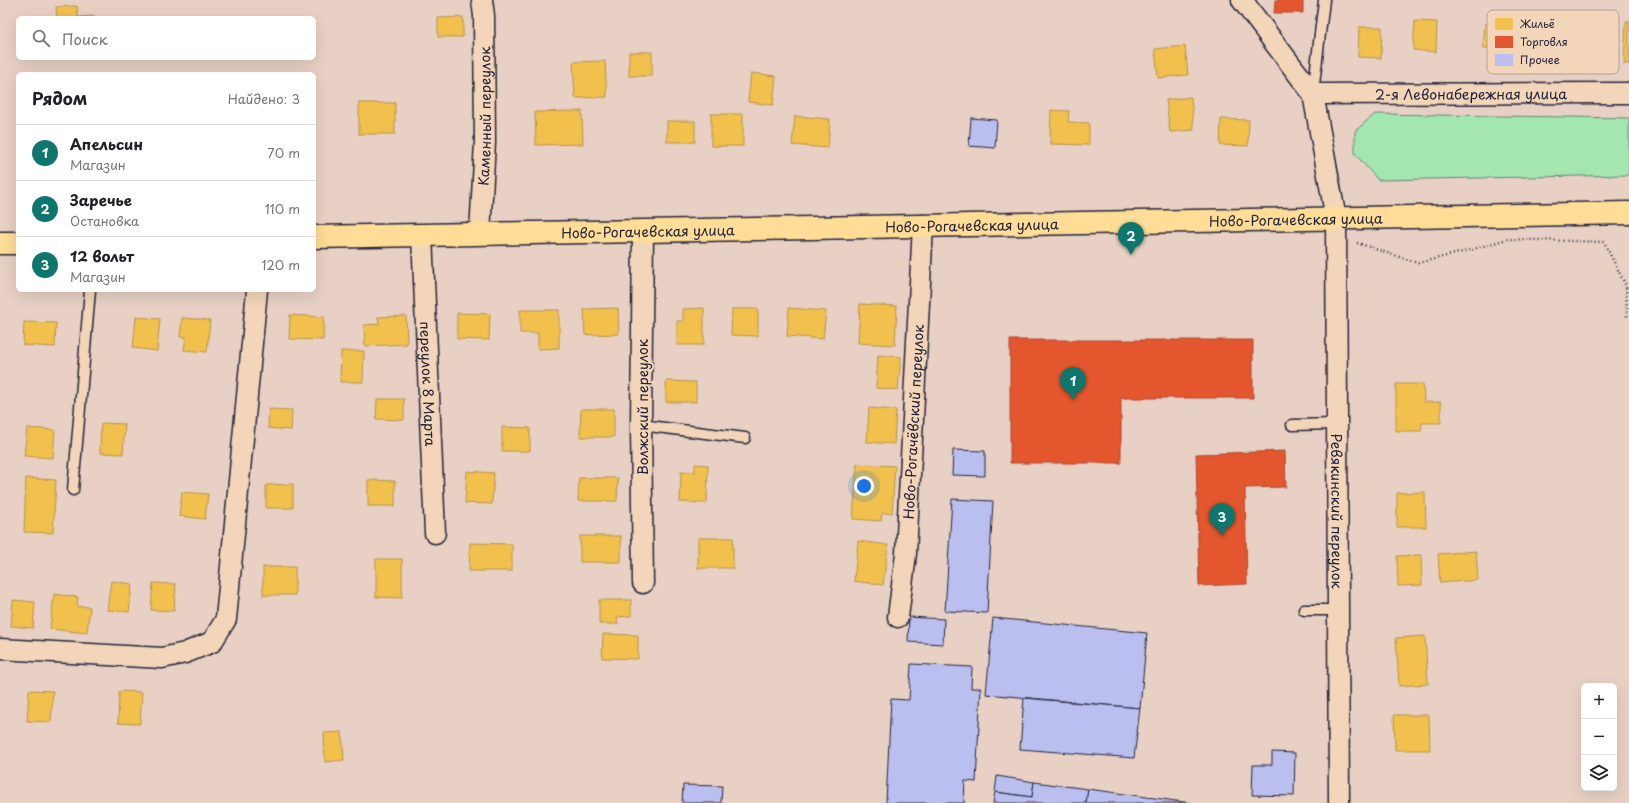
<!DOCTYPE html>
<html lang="ru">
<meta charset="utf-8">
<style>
:root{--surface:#fff;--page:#f6f6f6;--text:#202124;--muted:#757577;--line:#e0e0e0;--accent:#0f766e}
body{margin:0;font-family:"Playpen Sans",sans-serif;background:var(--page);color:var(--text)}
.controls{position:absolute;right:12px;bottom:12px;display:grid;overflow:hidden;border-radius:6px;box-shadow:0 4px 16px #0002}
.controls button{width:36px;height:36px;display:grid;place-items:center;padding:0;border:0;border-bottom:1px solid var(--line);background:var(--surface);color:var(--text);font:20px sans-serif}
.you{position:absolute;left:864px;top:486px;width:14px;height:14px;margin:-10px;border:3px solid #fff;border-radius:50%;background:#1a73e8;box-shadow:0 0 0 6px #1a73e833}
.badge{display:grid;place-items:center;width:26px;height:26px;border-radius:50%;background:var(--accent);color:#fff;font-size:13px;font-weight:700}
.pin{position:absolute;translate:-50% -33px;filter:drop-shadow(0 1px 2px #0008)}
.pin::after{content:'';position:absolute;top:21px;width:14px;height:12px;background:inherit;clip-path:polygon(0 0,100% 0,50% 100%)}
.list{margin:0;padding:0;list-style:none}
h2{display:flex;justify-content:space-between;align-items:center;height:52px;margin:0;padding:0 16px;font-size:17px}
h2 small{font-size:13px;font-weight:400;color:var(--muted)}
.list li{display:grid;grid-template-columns:26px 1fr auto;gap:12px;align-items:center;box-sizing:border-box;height:56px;padding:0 16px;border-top:1px solid var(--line)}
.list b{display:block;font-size:15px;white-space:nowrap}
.list p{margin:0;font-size:13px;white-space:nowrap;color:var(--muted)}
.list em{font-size:13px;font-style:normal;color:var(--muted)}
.icon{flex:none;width:22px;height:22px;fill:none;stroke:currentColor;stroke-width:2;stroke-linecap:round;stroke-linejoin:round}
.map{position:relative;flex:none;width:1629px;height:803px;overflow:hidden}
.search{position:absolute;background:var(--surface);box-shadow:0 4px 16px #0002;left:16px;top:16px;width:300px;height:44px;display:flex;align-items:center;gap:10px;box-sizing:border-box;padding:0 14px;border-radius:6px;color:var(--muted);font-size:15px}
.panel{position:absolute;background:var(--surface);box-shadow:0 4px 16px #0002;left:16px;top:72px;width:300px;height:220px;border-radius:6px}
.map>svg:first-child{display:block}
.green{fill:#a4e6b0;stroke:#638476}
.homes{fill:#f2c14e;stroke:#b49148}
.shops{fill:#e4572e;stroke:#aa4732}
.building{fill:#babff0;stroke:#22223b}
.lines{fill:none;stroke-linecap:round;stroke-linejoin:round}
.service-casing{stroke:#22223b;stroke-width:13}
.minor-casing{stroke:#22223b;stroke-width:23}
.primary-casing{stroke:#22223b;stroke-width:25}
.path{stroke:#22223b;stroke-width:2.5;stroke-dasharray:1 3;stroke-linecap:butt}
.service{stroke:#f3d6b9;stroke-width:10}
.minor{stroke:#f3d6b9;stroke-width:20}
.primary{stroke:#ffdd96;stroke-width:22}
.labels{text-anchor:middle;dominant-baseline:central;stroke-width:4;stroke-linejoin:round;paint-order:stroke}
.street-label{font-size:14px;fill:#22223b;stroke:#f3d6b9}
.key{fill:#f3d6b9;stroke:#b4a093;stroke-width:1}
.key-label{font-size:11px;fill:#22223b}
</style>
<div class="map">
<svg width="1629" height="803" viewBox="0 0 1629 803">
<rect width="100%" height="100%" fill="#e8d1c4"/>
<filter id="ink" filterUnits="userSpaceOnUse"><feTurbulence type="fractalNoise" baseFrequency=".025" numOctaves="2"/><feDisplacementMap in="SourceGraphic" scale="8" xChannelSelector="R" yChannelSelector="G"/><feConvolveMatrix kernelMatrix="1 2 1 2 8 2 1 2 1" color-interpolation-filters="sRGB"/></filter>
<g filter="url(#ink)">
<path class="green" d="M1375 114 1629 118V175L1378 180 1355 154V131Z"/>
<g class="homes">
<path d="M77 6 78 17 94 16V18H57L56 7Z"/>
<path d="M463 17V37H438V18Z"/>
<path d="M1415 21 1437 22 1436 52 1413 50Z"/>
<path d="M1626 21H1629V64H1624Z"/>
<path d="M1485 24 1526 26 1525 50 1483 48Z"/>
<path d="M1359 27H1382L1381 58 1358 57Z"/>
<path d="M1185 46 1188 75 1158 78 1155 49Z"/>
<rect x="629" y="52" width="23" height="24"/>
<path d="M605 61 607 97 575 98 573 62Z"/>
<path d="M751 73 776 76 773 105 748 102Z"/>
<path d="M1191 97 1194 130 1170 132 1166 100Z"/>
<rect x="359" y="103" width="36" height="31"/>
<path d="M1051 110 1069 111 1068 122 1089 123V145L1050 144Z"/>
<path d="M582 111 583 144 536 145 535 112Z"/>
<rect x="711" y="114" width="32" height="32"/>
<path d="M795 116 830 119 828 148 792 145Z"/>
<path d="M1221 119 1249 120 1248 146 1220 145Z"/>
<rect x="667" y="121" width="28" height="21"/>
<path d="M860 304 897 306 895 345 858 343Z"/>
<path d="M618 308 619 334 585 335 584 309Z"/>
<path d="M704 308V345H677V321H683V309Z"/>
<path d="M789 308 826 311 823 339 787 336Z"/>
<path d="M732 309H758V336L731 335Z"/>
<path d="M520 310H559V348L538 349V333H520Z"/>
<path d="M457 313 490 314 489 340 457 339Z"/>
<path d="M290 315 324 317 323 340 289 339Z"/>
<path d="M406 316 407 344 365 346 364 325 379 324 378 317Z"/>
<path d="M136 317 160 319 157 351 133 348Z"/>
<path d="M182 318 210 320 207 352 184 350 186 337H180Z"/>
<path d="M24 322 56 323 55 347 23 345Z"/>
<path d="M341 351H364L363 382H340Z"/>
<path d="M878 355 901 357 898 390 876 388Z"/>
<path d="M666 381 696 382V402H666Z"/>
<path d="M1396 384H1423L1424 402H1441V423H1422L1421 431H1396Z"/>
<path d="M377 399H404V420L376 419Z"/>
<path d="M869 408 896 410 894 444 867 442Z"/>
<path d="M269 409 292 410 291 430 268 428Z"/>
<path d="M581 409H614V437H580Z"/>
<path d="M101 423 125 424 123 454 100 453Z"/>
<path d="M502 427 530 428V451H502Z"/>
<path d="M27 428 55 430 53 458 24 456Z"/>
<path d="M695 464 708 465 707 503 680 502 681 472H695Z"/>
<path d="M857 464 895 466 892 513H882L881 521 853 519Z"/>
<path d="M467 471 494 473 492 504 465 503Z"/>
<path d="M26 478 56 480 53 533 24 532Z"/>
<path d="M579 478H618L617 501H578Z"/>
<path d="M368 480 395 481V506H368Z"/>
<path d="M293 484V508H266V485Z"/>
<path d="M182 492 208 494 205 519 179 516Z"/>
<path d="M1425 492 1426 527H1397V493Z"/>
<rect x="580" y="536" width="41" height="26"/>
<rect x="698" y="538" width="35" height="30"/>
<path d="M858 541 888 545 883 585 854 581Z"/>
<path d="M470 543 512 544V571H469Z"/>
<path d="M1476 551 1478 580 1440 583 1438 554Z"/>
<path d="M1421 555 1422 585 1398 586 1397 556Z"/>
<path d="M376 559H402V598L376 597Z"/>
<rect x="263" y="567" width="32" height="28"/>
<path d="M111 581 132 584 129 612 107 610Z"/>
<path d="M153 583 176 584 174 611 151 610Z"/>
<path d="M54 594 78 597 77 606 90 607 87 633 50 629Z"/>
<path d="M13 600 35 602 33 628 11 626Z"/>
<path d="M599 600H631V616L617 617 618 624H599Z"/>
<path d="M603 634 638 635V659L602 658Z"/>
<path d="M1425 636 1428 684 1399 686 1396 638Z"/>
<path d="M29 690 53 691 51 722 27 721Z"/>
<path d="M119 691 142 692 140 724 118 723Z"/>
<path d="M1394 715H1429L1430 750H1395Z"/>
<path d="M342 732 344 760 325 762 324 733Z"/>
</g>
<g class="shops">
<path d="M1275 0H1303V13H1274Z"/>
<path d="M1010 340H1253V398H1121V463H1010Z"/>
<path d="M1285 451 1286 487 1245 488 1247 584 1199 586 1196 454Z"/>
</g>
<g class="building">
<path d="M971 118 997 120 995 148 969 146Z"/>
<path d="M953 450 985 451V476L952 475Z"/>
<path d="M952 499 993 501 987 613 945 611Z"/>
<path d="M909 617 944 619 943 644 908 642Z"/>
<path d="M993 618 1147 633 1140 708 986 694Z"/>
<path d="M911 664 972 667 971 688H981L976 782 965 781 964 803H886L891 699 909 700Z"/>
<path d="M1024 698 1140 708 1134 758 1020 749Z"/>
<path d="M1272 752 1295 753 1294 796 1252 795 1253 765H1272Z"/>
<path d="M997 776 1034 782 1032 797 995 792Z"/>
<path d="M1034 782 1088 789 1086 803H993L995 792 1032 797Z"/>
<path d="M683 785 722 786 721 803H682Z"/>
<path d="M1088 789 1191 803H1086Z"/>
</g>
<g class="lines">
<g class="service-casing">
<g id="service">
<path d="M1313 93 1324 0"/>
<path d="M641 425 745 438"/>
<path d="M1292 425 1337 424"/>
<path d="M73 490 90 290"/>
<path d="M1304 610H1338"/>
</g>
</g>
<g class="minor-casing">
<g id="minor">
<path id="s1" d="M1242 0 1313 94 1336 219 1339 803"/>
<path id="s2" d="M1313 94 1629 93"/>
<path d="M643 231 641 425 643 583"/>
<path id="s3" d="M480 233 485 142 484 16 482 0"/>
<path id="s4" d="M422 235 435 533"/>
<path id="s5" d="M898 617 906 554 923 225"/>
<path d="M0 649 162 658 185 653 212 642 226 619 257 290"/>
</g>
</g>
<g class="primary-casing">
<g id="primary">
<path id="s6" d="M314 237 1629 213"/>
<path d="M0 243H18"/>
</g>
</g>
<path class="path" d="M1357 243 1418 263 1467 251 1507 239 1604 242 1626 286 1627 317"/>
<use href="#service" class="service"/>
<use href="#minor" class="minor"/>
<use href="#primary" class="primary"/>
</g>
</g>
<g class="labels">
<g class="street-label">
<text stroke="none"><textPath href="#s2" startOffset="158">2-я Левонабережная улица</textPath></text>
<text stroke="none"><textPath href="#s3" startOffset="117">Каменный переулок</textPath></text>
<text stroke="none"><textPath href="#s6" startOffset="982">Ново-Рогачевская улица</textPath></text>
<text stroke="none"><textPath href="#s6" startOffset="658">Ново-Рогачевская улица</textPath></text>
<text stroke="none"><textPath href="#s6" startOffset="334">Ново-Рогачевская улица</textPath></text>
<text stroke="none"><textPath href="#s4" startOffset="149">переулок 8 Марта</textPath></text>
<text transform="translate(642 407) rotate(-90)">Волжский переулок</text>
<text stroke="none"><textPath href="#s5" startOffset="196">Ново-Рогачёвский переулок</textPath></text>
<text stroke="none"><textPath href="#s1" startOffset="537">Ревякинский переулок</textPath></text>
</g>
</g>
<rect x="1487" y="10" width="132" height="64" rx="6" class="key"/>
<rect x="1495" y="18" width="18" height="12" fill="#f2c14e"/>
<rect x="1495" y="36" width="18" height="12" fill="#e4572e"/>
<rect x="1495" y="54" width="18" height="12" fill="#babff0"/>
<g class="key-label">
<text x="1520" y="28">Жильё</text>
<text x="1520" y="46">Торговля</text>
<text x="1520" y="64">Прочее</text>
</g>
</svg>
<div class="controls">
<button>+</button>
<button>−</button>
<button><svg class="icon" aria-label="layers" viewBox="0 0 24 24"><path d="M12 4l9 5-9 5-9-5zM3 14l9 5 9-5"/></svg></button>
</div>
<div class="you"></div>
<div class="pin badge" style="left:1073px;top:400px">1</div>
<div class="pin badge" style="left:1131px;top:255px">2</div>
<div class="pin badge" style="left:1222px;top:536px">3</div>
<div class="search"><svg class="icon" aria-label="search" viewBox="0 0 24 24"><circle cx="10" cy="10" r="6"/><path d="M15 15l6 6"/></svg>Поиск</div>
<section class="panel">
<h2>Рядом<small>Найдено: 3</small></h2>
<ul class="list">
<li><span class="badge">1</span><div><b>Апельсин</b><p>Магазин</p></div><em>70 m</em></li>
<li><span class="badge">2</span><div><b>Заречье</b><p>Остановка</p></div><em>110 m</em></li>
<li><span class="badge">3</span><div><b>12 вольт</b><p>Магазин</p></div><em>120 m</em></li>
</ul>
</section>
</div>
